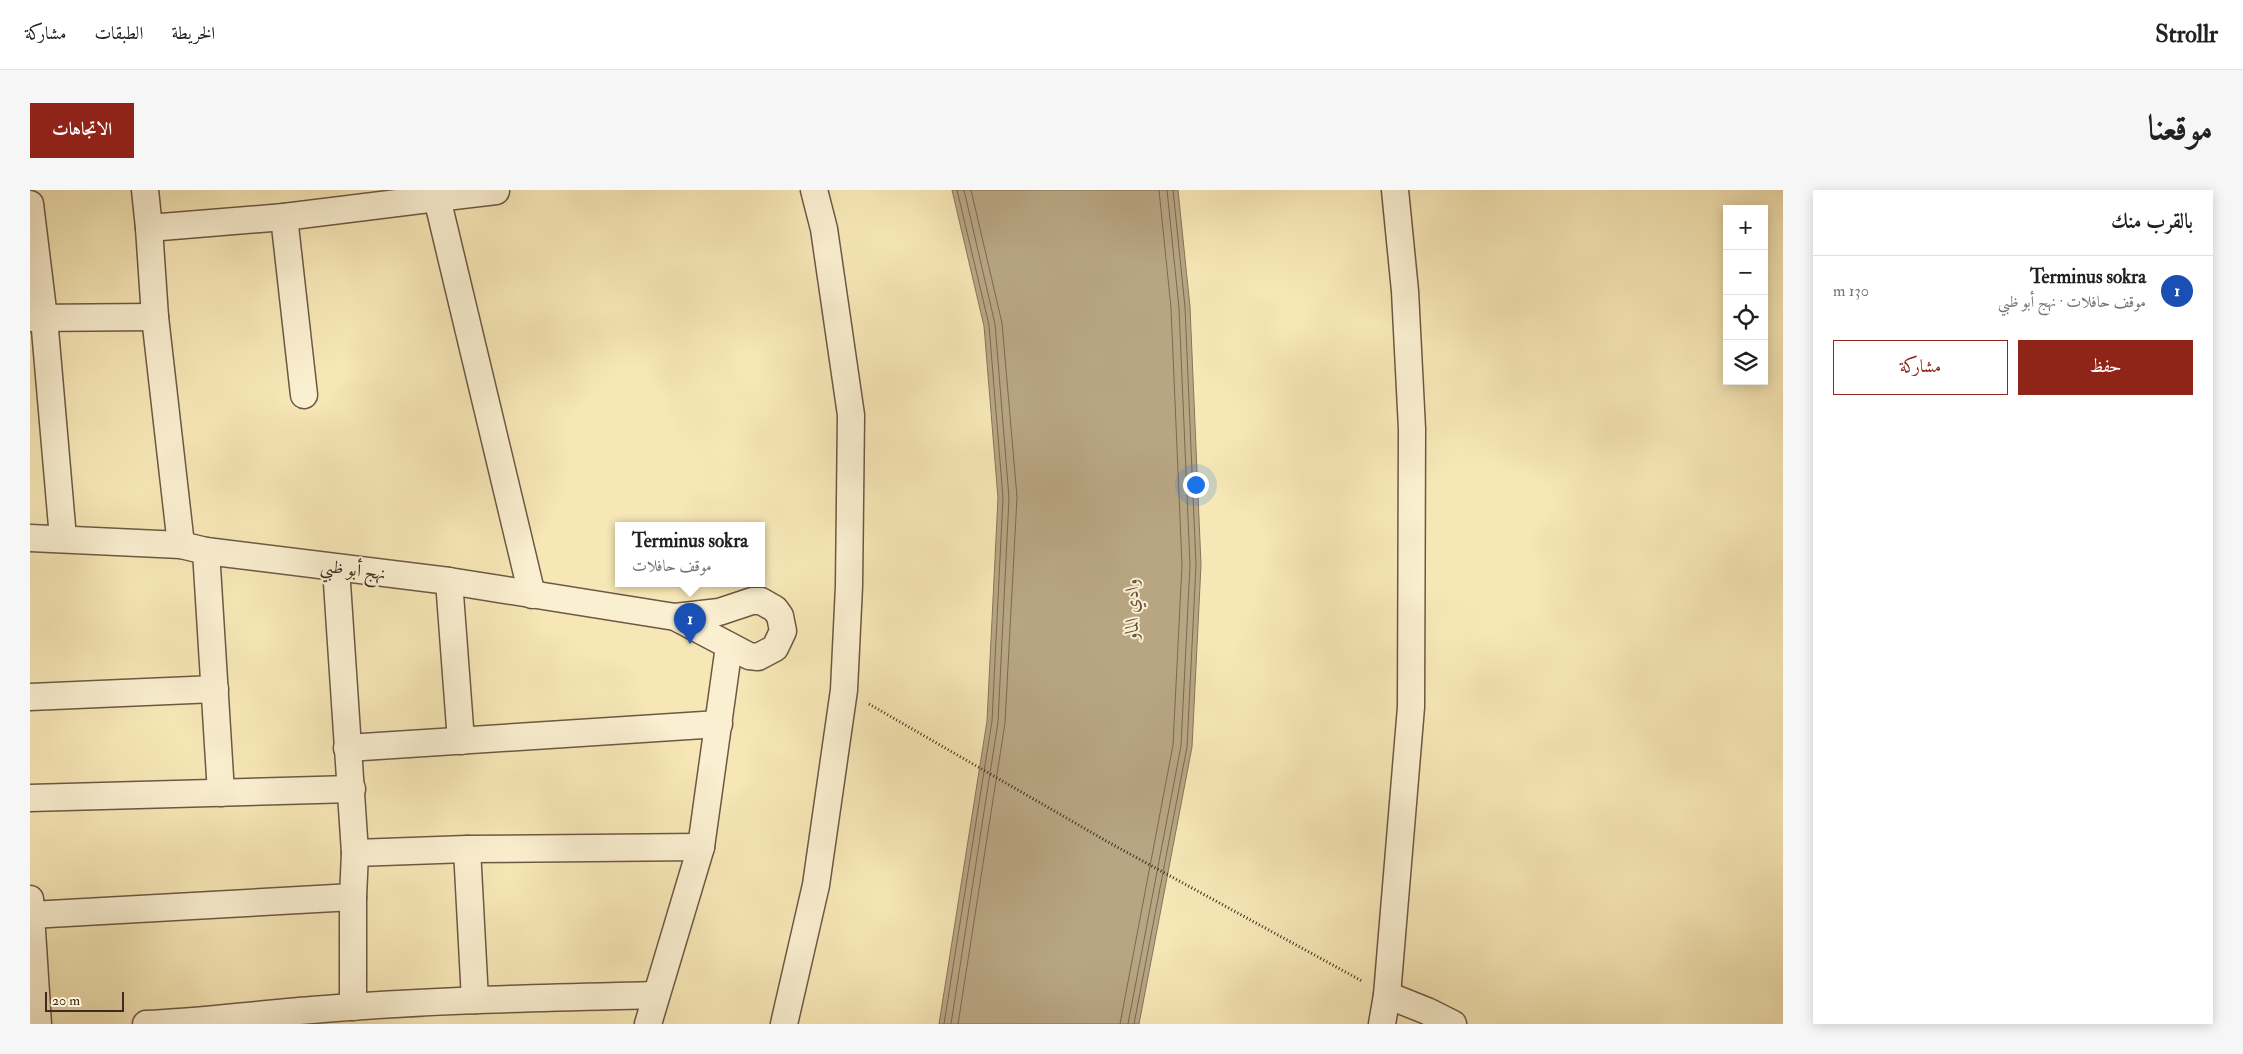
<!DOCTYPE html>
<html lang="ar">
<meta charset="utf-8">
<style>
:root{--surface:#fff;--page:#f6f6f6;--text:#202124;--muted:#757577;--line:#e0e0e0;--accent:#8f2418}
body{margin:0;font-family:"IM FELL Double Pica",Amiri,serif;background:var(--page);color:var(--text);direction:rtl}
.controls{position:absolute;right:15px;top:15px;display:grid;overflow:hidden;border-radius:0px;box-shadow:0 2px 12px #0003}
.controls button{width:45px;height:45px;display:grid;place-items:center;padding:0;border:0;border-bottom:1px solid var(--line);background:var(--surface);color:var(--text);font:25px sans-serif}
.scale{position:absolute;left:15px;bottom:12px;width:79px;box-sizing:border-box;padding-left:5px;border:2px solid #3f2920;border-top:0;font-size:14px;line-height:18px;white-space:nowrap;color:#3f2920;-webkit-text-stroke:4px #faefd0;paint-order:stroke}
.you{position:absolute;left:1165px;top:294px;width:18px;height:18px;margin:-12px;border:4px solid #fff;border-radius:50%;background:#1a73e8;box-shadow:0 0 0 8px #1a73e833}
.badge{display:grid;place-items:center;width:32px;height:32px;border-radius:50%;background:var(--accent);color:#fff;font-size:16px;font-weight:700}
.pin{position:absolute;translate:-50% -41px;filter:drop-shadow(0 1px 2px #0008)}
.pin::after{content:'';position:absolute;top:26px;width:18px;height:15px;background:inherit;clip-path:polygon(0 0,100% 0,50% 100%)}
.popup{position:absolute;left:585px;top:332px;width:150px;height:65px;box-sizing:border-box;display:grid;place-content:center;border-radius:0px;background:var(--surface);filter:drop-shadow(0 1px 4px #0005);font-size:16px;white-space:nowrap;color:var(--muted)}
.popup b{font-size:19px;color:var(--text)}
.popup::after{content:'';position:absolute;left:50%;top:100%;margin-left:-10px;border:10px solid transparent;border-top-color:var(--surface)}
.list{margin:0;padding:0;list-style:none}
h2{display:flex;justify-content:space-between;align-items:center;height:65px;margin:0;padding:0 20px;font-size:21px}
h2 small{font-size:16px;font-weight:400;color:var(--muted)}
.list li{display:grid;grid-template-columns:32px 1fr auto;gap:15px;align-items:center;box-sizing:border-box;height:70px;padding:0 20px;border-top:1px solid var(--line)}
.list b{display:block;font-size:19px;white-space:nowrap}
.list p{margin:0;font-size:16px;white-space:nowrap;color:var(--muted)}
.list em{font-size:16px;font-style:normal;color:var(--muted)}
.actions{display:flex;gap:10px;padding:15px 20px}
.actions a{flex:1;padding:11px 0;border:1px solid var(--accent);border-radius:0px;text-align:center;font-size:18px;color:var(--accent)}
.actions .main{background:var(--accent);color:#fff}
.icon{flex:none;width:28px;height:28px;fill:none;stroke:currentColor;stroke-width:2;stroke-linecap:round;stroke-linejoin:round}
.map{position:relative;flex:none;width:1753px;height:834px;overflow:hidden;direction:ltr;border-radius:0px}
header{display:flex;align-items:center;gap:30px;box-sizing:border-box;height:70px;padding:0 25px;background:var(--surface);border-bottom:1px solid var(--line)}
header strong{font-size:24px}
nav{display:flex;gap:28px;margin-inline-start:auto;font-size:18px}
.intro{display:flex;align-items:center;justify-content:space-between;box-sizing:border-box;height:120px;padding:0 30px}
h1{margin:0;font-size:35px}
.button{padding:12px 22px;border-radius:0px;background:var(--accent);color:#fff;font-size:18px;font-weight:700}
main{display:flex;gap:30px;padding:0 30px}
aside{flex:1;background:var(--surface);border-radius:0px;box-shadow:0 2px 12px #0003}
.map>svg:first-child{display:block}
.water{fill:#b8a683;stroke:#88745b}
.lines{fill:none;stroke-linecap:round;stroke-linejoin:round}
.shore{stroke:#7c6852;stroke-width:1}
.minor-casing{stroke:#6d5846;stroke-width:29}
.path{stroke:#3f2920;stroke-width:3;stroke-dasharray:1 2.5;stroke-linecap:butt}
.minor{stroke:#faefd0;stroke-width:26}
.labels{text-anchor:middle;dominant-baseline:central;stroke-width:4;stroke-linejoin:round;paint-order:stroke}
.street-label{font-size:18px;fill:#3f2920;stroke:#faefd0}
.water-label{font-size:19px;font-style:italic;fill:#634e3e;stroke:#faefd0}
</style>
<header>
<strong>Strollr</strong>
<nav><a>الخريطة</a><a>الطبقات</a><a>مشاركة</a></nav>
</header>
<div class="intro"><h1>موقعنا</h1><a class="button">الاتجاهات</a></div>
<main>
<aside>
<h2>بالقرب منك<small></small></h2>
<ul class="list">
<li><span class="badge" style="background:#1a4fb4">1</span><div><b>Terminus sokra</b><p>موقف حافلات · نهج أبو ظبي</p></div><em>130 m</em></li>
</ul>
<div class="actions"><a class="main">حفظ</a><a>مشاركة</a></div>
</aside>
<div class="map">
<svg width="1753" height="834" viewBox="0 0 1753 834">
<rect width="100%" height="100%" fill="#f7e7b6"/>
<filter id="stains"><feTurbulence type="fractalNoise" baseFrequency=".004" numOctaves="4"/><feColorMatrix values="0 0 0 0 .2 0 0 0 0 .09 0 0 0 0 .02 0 0 0 .5 -.17"/></filter>
<radialGradient id="worn" r=".72"><stop offset=".6" stop-color="#630" stop-opacity="0"/><stop offset="1" stop-color="#630" stop-opacity=".3"/></radialGradient>
<path class="water" d="M922 0H1148L1160 117 1171 375 1162 557 1109 834H909L957 531 968 308 954 136Z"/>
<g class="lines">
<g class="shore">
<path d="M914 834 962 531 973 308 959 135 927 0"/>
<path d="M921 834 968 532 979 308 965 134 934 0"/>
<path d="M928 834 975 533 987 307 972 133 941 0"/>
<path d="M1090 834 1143 555 1152 375 1141 118 1129 0"/>
<path d="M1098 834 1151 556 1160 375 1149 118 1137 0"/>
<path d="M1104 834 1157 557 1166 375 1155 117 1143 0"/>
</g>
<g class="minor-casing">
<g id="minor">
<path d="M115 0 119 38 125 127 151 355"/>
<path d="M407 8 466 1"/>
<path d="M0 14 14 128 33 348"/>
<path d="M254 27 274 205"/>
<path d="M119 38 254 27 407 8 502 405"/>
<path d="M0 128 125 127"/>
<path d="M0 348 151 355 176 361 419 391 645 427 689 422 722 411H731L745 419 750 426 753 441 745 458 728 467 719 466 645 427"/>
<path d="M176 361 191 603"/>
<path d="M306 378 325 663 323 707V817"/>
<path d="M419 391 431 551"/>
<path d="M0 507 185 499"/>
<path d="M317 558 689 534"/>
<path d="M0 608 322 599"/>
<path d="M437 659 445 810"/>
<path d="M325 663 437 659 671 657"/>
<path d="M0 709 8 834"/>
<path d="M1 725 323 707"/>
<path d="M1357 805 1397 821 1423 834"/>
<path d="M116 834C171 832 226 824 282 820 396 810 511 808 626 805"/>
<path d="M618 834 671 657 699 456"/>
<path d="M754 834 786 695 814 500 819 396 821 225 794 39 784 0"/>
<path d="M1352 834 1357 805 1381 517 1382 239 1375 101 1365 0"/>
</g>
</g>
<path class="path" d="M839 514 1078 652 1332 791"/>
<use href="#minor" class="minor"/>
</g>
<g class="labels">
<g class="street-label">
<text transform="translate(323 380) rotate(7)">نهج أبو ظبي</text>
</g>
<g class="water-label">
<text transform="translate(1102 419) rotate(-90)">وادي الماو</text>
</g>
</g>
<rect width="100%" height="100%" filter="url(#stains)"/>
<rect width="100%" height="100%" fill="url(#worn)"/>
</svg>
<div class="controls">
<button>+</button>
<button>−</button>
<button><svg class="icon" aria-label="locate" viewBox="0 0 24 24"><circle cx="12" cy="12" r="6"/><path d="M12 2v4M12 18v4M2 12h4M18 12h4"/></svg></button>
<button><svg class="icon" aria-label="layers" viewBox="0 0 24 24"><path d="M12 4l9 5-9 5-9-5zM3 14l9 5 9-5"/></svg></button>
</div>
<div class="scale">20 m</div>
<div class="you"></div>
<div class="pin badge" style="left:660px;top:454px;background:#1a4fb4">1</div>
<div class="popup"><b>Terminus sokra</b>موقف حافلات</div>
</div>
</main>
